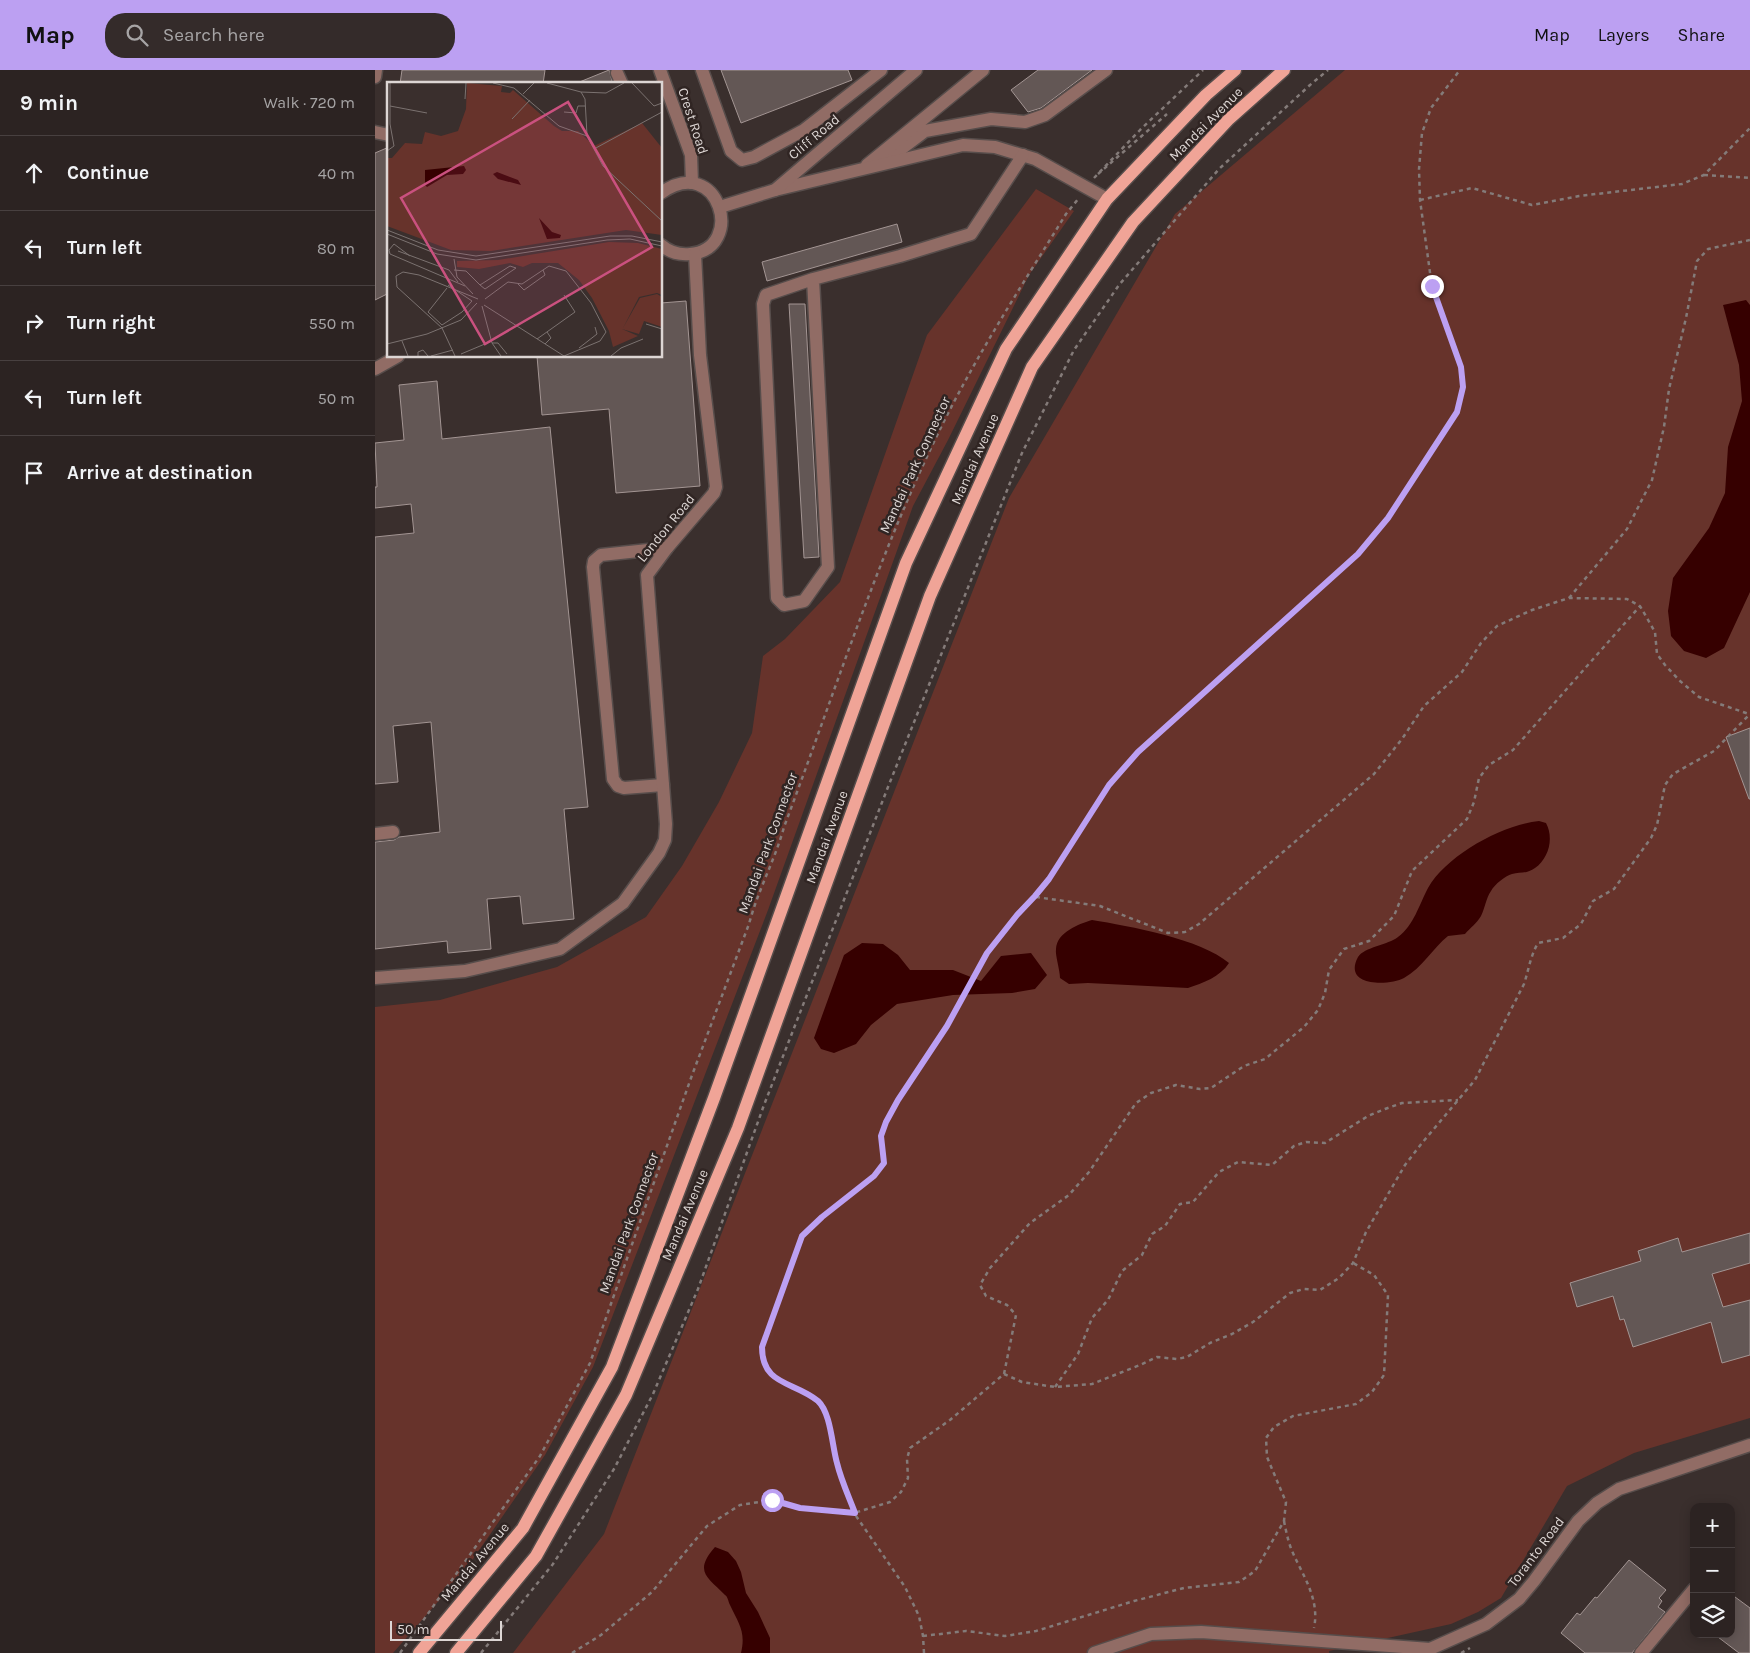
<!DOCTYPE html>
<meta charset="utf-8">
<style>
:root{--surface:#2c2322;--page:#342b2a;--text:#f1f3f6;--muted:#a6a4a5;--line:#484040;--accent:#bca0f2}
body{margin:0;font-family:Karla,sans-serif;background:var(--page);color:var(--text)}
.controls{position:absolute;right:15px;bottom:15px;display:grid;overflow:hidden;border-radius:10px;box-shadow:0 2px 12px #0003}
.controls button{width:45px;height:45px;display:grid;place-items:center;padding:0;border:0;border-bottom:1px solid var(--line);background:var(--surface);color:var(--text);font:25px sans-serif}
.scale{position:absolute;left:15px;bottom:12px;width:112px;box-sizing:border-box;padding-left:5px;border:2px solid #ddd6d4;border-top:0;font-size:14px;line-height:18px;white-space:nowrap;color:#ddd6d4;-webkit-text-stroke:4px #302523;paint-order:stroke}
.stop{position:absolute;width:15px;height:15px;margin:-11px;border:4px solid #bca0f2;border-radius:50%;background:#fff}
.stop.end{background:#bca0f2;border-color:#fff;box-shadow:0 1px 5px #0008}
.list{margin:0;padding:0;list-style:none}
h2{display:flex;justify-content:space-between;align-items:center;height:65px;margin:0;padding:0 20px;font-size:21px}
h2 small{font-size:16px;font-weight:400;color:var(--muted)}
.list li{display:grid;grid-template-columns:32px 1fr auto;gap:15px;align-items:center;box-sizing:border-box;height:75px;padding:0 20px;border-top:1px solid var(--line)}
.list b{display:block;font-size:19px;white-space:nowrap}
.list em{font-size:16px;font-style:normal;color:var(--muted)}
.icon{flex:none;width:28px;height:28px;fill:none;stroke:currentColor;stroke-width:2;stroke-linecap:round;stroke-linejoin:round}
.map{position:relative;flex:none;width:1375px;height:1583px;overflow:hidden}
header{display:flex;align-items:center;gap:30px;box-sizing:border-box;height:70px;padding:0 25px;background:var(--accent);color:#111}
header strong{font-size:24px}
nav{display:flex;gap:28px;margin-inline-start:auto;font-size:18px}
.search{width:350px;height:45px;background:var(--page);display:flex;align-items:center;gap:12px;box-sizing:border-box;padding:0 18px;border-radius:20px;color:var(--muted);font-size:19px}
main{display:flex}
aside{flex:1;background:var(--surface)}
.map>svg:first-child{display:block}
.green{fill:#67332b}
.water{fill:#360000}
.building{fill:#635755;stroke:#a39593}
.lines{fill:none;stroke-linecap:round;stroke-linejoin:round}
.minor-casing{stroke:#574d4b;stroke-width:15}
.major-casing{stroke:#574d4b;stroke-width:15}
.path{stroke:#847b79;stroke-width:2.5;stroke-dasharray:4 4;stroke-linecap:butt}
.minor{stroke:#916c65;stroke-width:12}
.major{stroke:#f0a497;stroke-width:12}
.route{stroke:#bca0f2;stroke-width:6}
.labels{text-anchor:middle;dominant-baseline:central;stroke-width:5;stroke-linejoin:round;paint-order:stroke}
.street-label{font-size:14px;fill:#ddd6d4;stroke:#302523}
.inset-road{fill:none;stroke:#7b7270;stroke-width:1}
.view{fill:#ca517f;fill-opacity:0.15;stroke:#ca517f;stroke-width:2.5}
.inset-edge{fill:none;stroke:#ddd6d4;stroke-width:2.5}
</style>
<header>
<strong>Map</strong>
<div class="search"><svg class="icon" aria-label="search" viewBox="0 0 24 24"><circle cx="10" cy="10" r="6"/><path d="M15 15l6 6"/></svg>Search here</div>
<nav><a>Map</a><a>Layers</a><a>Share</a></nav>
</header>
<main>
<aside>
<h2>9 min<small>Walk · 720 m</small></h2>
<ul class="list">
<li><svg class="icon" aria-label="ahead" viewBox="0 0 24 24"><path d="M12 20V5M6 11l6-6 6 6"/></svg><div><b>Continue</b></div><em>40 m</em></li>
<li><svg class="icon" aria-label="left" viewBox="0 0 24 24"><path d="M17 20v-9H6M10 6l-5 5 5 5"/></svg><div><b>Turn left</b></div><em>80 m</em></li>
<li><svg class="icon" aria-label="right" viewBox="0 0 24 24"><path d="M7 20v-9h11M14 6l5 5-5 5"/></svg><div><b>Turn right</b></div><em>550 m</em></li>
<li><svg class="icon" aria-label="left" viewBox="0 0 24 24"><path d="M17 20v-9H6M10 6l-5 5 5 5"/></svg><div><b>Turn left</b></div><em>50 m</em></li>
<li><svg class="icon" aria-label="arrive" viewBox="0 0 24 24"><path d="M6 21V4h12l-3 4 3 4H6"/></svg><div><b>Arrive at destination</b></div></li>
</ul>
</aside>
<div class="map">
<svg width="1375" height="1583" viewBox="0 0 1375 1583">
<rect width="100%" height="100%" fill="#3a2f2d"/>
<g class="green">
<path d="M970 0H1375V1348L1259 1383 1192 1416 1126 1528 1103 1542 1076 1554 954 1581V1583H138L229 1464 634 428 800 144Z"/>
<path d="M661 119 699 141 654 205 573 370 538 436 393 840 218 1297 170 1385 89 1502 18 1583H0V937L65 930 182 897 271 847 307 796 344 732 377 663 388 586 410 569 465 512 552 265Z"/>
</g>
<g class="water">
<path d="M1371 230 1375 235V522L1349 578 1331 588 1309 581 1296 566 1293 541 1298 508 1334 458 1350 423 1353 377 1367 331 1364 295 1348 235Z"/>
<path d="M1164 751 1171 753C1179 768 1174 788 1160 798 1152 804 1145 802 1137 804 1130 806 1120 814 1116 821 1111 828 1110 838 1106 846 1102 853 1095 858 1090 864L1073 866C1058 878 1047 898 1029 908 1014 916 967 917 983 887 989 877 1013 875 1023 867 1039 855 1044 835 1053 818 1072 785 1127 755 1164 751Z"/>
<path d="M717 850C754 856 826 869 854 893 845 907 828 913 813 918L713 913 694 914 685 908C685 900 680 885 681 879 682 862 704 854 717 850Z"/>
<path d="M487 873 508 874 523 885 535 900H578L606 911 626 886 656 883 672 905 660 919 637 923 578 925 522 934 496 955 481 974 459 983 446 979 439 968 469 885Z"/>
<path d="M340 1477 353 1482 361 1491 366 1502 371 1523 383 1542 395 1568V1583H366C371 1562 364 1554 355 1535 353 1531 353 1527 350 1525 333 1507 318 1502 340 1477Z"/>
</g>
<g class="building">
<path d="M27 0H170L168 14H25Z"/>
<path d="M234 0 238 14H203L202 13Z"/>
<path d="M346 0H473L477 10 366 53Z"/>
<path d="M663 0H717L666 38 653 42 636 20Z"/>
<path d="M14 77V223L0 230V83Z"/>
<path d="M522 154 527 172 392 211 387 192Z"/>
<path d="M311 231 325 416 241 423 234 339 167 345 162 286H286V233Z"/>
<path d="M414 234H430L444 487 429 488Z"/>
<path d="M62 311 67 369 175 357 213 737 189 739 199 849 148 854 145 826 112 829 116 879 73 883 72 871 0 879V772L19 770 24 767 65 762 56 652 18 656 23 712 0 714V467L39 463 36 434 0 438V417H2L0 373 29 370 24 315Z"/>
<path d="M1375 658V729H1374L1351 667Z"/>
<path d="M1375 1163V1193L1337 1204 1348 1237 1375 1230V1285L1347 1293 1336 1252 1258 1277 1249 1249 1245 1250 1238 1226 1202 1237 1195 1213 1266 1191 1263 1181 1303 1168 1307 1182Z"/>
<path d="M1254 1490 1291 1520 1284 1528 1287 1531 1283 1537 1290 1542 1257 1583H1210L1186 1563 1202 1543 1205 1545 1220 1527 1222 1528Z"/>
<path d="M1356 1524 1375 1538V1583H1364L1339 1564H1356Z"/>
</g>
<g class="lines">
<g class="minor-casing">
<g id="minor">
<path d="M285 0 316 85 317 113"/>
<path d="M327 0 356 81 367 90 379 87 429 60 506 0"/>
<path d="M242 3 247 14"/>
<path d="M0 7 1 0"/>
<path d="M0 62 14 65"/>
<path d="M513 89 550 61 616 49 650 52 670 45 731 0"/>
<path d="M492 95 608 0"/>
<path d="M400 120 588 75 620 77 660 89 732 129"/>
<path d="M286 123C344 82 372 179 315 184 304 185 294 182 286 175"/>
<path d="M345 137 400 120 541 0"/>
<path d="M438 209 453 497 429 531 409 535 402 528 388 234 391 225 438 209 525 186 596 164 648 85"/>
<path d="M0 299 23 286"/>
<path d="M288 715 249 718 243 716 238 709 218 497 219 491 226 485 292 478"/>
<path d="M0 764 18 762"/>
<path d="M0 908 90 901 185 879 248 833 284 783 290 770 291 754 272 505 292 478 339 423 341 417 325 285 320 184"/>
<path d="M719 1583 776 1564 826 1562 1055 1579 1111 1554 1144 1529 1159 1511 1203 1451 1222 1433 1244 1419 1375 1375"/>
<path d="M1266 1583 1319 1519"/>
</g>
</g>
<g class="major-casing">
<g id="major">
<path d="M44 1583 148 1458 237 1297 339 1028 531 493 631 279 732 129 831 25 860 0"/>
<path d="M81 1583 161 1486 251 1325 363 1058 555 526 657 297 758 152 854 49 909 0"/>
</g>
</g>
<g class="path">
<path d="M723 104 792 44"/>
<path d="M1329 105 1375 108"/>
<path d="M719 108 765 60 828 0"/>
<path d="M1045 130 1097 118 1157 135 1204 126 1307 114 1329 105 1375 58"/>
<path d="M1194 528 1252 459 1277 410 1289 357 1294 319 1311 248 1322 191 1333 179 1375 170"/>
<path d="M661 827 725 836 793 863 810 862 824 854 999 704 1027 669 1049 636 1087 602 1106 573 1122 556 1157 540 1194 528 1252 529 1265 536 1280 562 1282 584 1290 595 1305 611 1324 627 1374 644"/>
<path d="M629 1304 647 1312 680 1317 717 1314 765 1295 782 1287 802 1289 812 1287 835 1273 857 1264 878 1252 915 1223 929 1219 945 1220 964 1208 978 1193 991 1162 1030 1095 1047 1073 1100 1010 1149 914C1154 899 1155 887 1163 873L1188 868 1206 854 1218 831 1239 819 1276 768 1282 755 1290 715 1298 704 1339 681 1375 644"/>
<path d="M680 1317 703 1284 717 1248 733 1230 747 1201 767 1185 777 1164 790 1156 805 1134 818 1132 844 1102 863 1092 897 1095 919 1076 931 1072 950 1073 993 1046 1010 1039 1027 1033 1083 1030"/>
<path d="M909 1451C911 1461 913 1471 917 1481 928 1506 945 1529 939 1558"/>
<path d="M548 1566 591 1561 630 1566 661 1561 759 1531 809 1518 864 1512 880 1501 909 1451 911 1432 892 1387 891 1368 899 1357 918 1346 981 1334 997 1322 1009 1305 1013 1225 999 1205 978 1193"/>
<path d="M25 1583 165 1386 215 1293 316 1008 374 854C383 820 400 790 409 757 457 630 499 498 557 376 595 295 644 220 691 144L704 128"/>
<path d="M106 1583 178 1494 239 1399 278 1324 323 1219 389 1035 513 717 647 383 699 280 744 215 844 99 935 15 953 0"/>
<path d="M197 1583 226 1565 277 1522 332 1456 365 1435 397 1430 425 1438 479 1443 515 1432 526 1422 533 1408 532 1389 535 1378 575 1350 629 1304 641 1245 632 1235 611 1226 605 1215 615 1198 655 1153 694 1125 714 1102 761 1033 776 1023 801 1015 825 1019 836 1018 869 996 890 989 929 957 943 940 950 923 954 900 969 879 994 871 1019 846 1037 801 1092 749 1099 732 1104 708 1114 695 1138 680 1265 536"/>
<path d="M549 1583 548 1566 544 1546 530 1517 479 1443 462 1394 451 1342 444 1332 396 1305 387 1291V1277L427 1166 447 1147 499 1106 509 1093 506 1067 511 1052 523 1030 572 956 612 883 642 845 660 826 674 809 734 715 763 682 983 484 1013 448 1082 342 1088 317 1086 297 1057 217 1045 130 1044 99 1047 63 1056 38 1085 0"/>
<path d="M1086 1583 1095 1578"/>
</g>
<use href="#minor" class="minor"/>
<use href="#major" class="major"/>
</g>
<g class="lines">
<path class="route" d="M397 1430 425 1438 480 1443C474 1427 466 1410 462 1393 457 1376 456 1343 443 1331 419 1311 387 1316 387 1277L427 1166 447 1147 499 1106 509 1093 506 1066 511 1052 523 1030 572 956 612 883 642 845 660 826 674 809 734 715 763 682 983 484 1013 448 1082 342 1088 317 1086 297 1057 216"/>
</g>
<g class="labels">
<g class="street-label">
<text transform="translate(318 51) rotate(72)">Crest Road</text>
<text transform="translate(831 54) rotate(-45)">Mandai Avenue</text>
<text transform="translate(439 67) rotate(-40)">Cliff Road</text>
<text transform="translate(600 389) rotate(-66)">Mandai Avenue</text>
<text transform="translate(540 395) rotate(-65)">Mandai Park Connector</text>
<text transform="translate(291 458) rotate(-51)">London Road</text>
<text transform="translate(452 767) rotate(-70)">Mandai Avenue</text>
<text transform="translate(393 773) rotate(-70)">Mandai Park Connector</text>
<text transform="translate(310 1145) rotate(-67)">Mandai Avenue</text>
<text transform="translate(254 1153) rotate(-70)">Mandai Park Connector</text>
<text transform="translate(1161 1482) rotate(-53)">Toranto Road</text>
<text transform="translate(100 1492) rotate(-50)">Mandai Avenue</text>
</g>
</g>
<g transform="translate(12 12)">
<rect width="275" height="275" fill="#3a2f2d"/>
<path d="M80 1 115 4 114 10 123 11 126 8 167 44 175 49H191L207 64 255 41 275 66V153L239 148 104 169 64 168 0 144V76H5L18 61 35 62 38 50 54 54 71 49 79 27ZM222 160 251 161 275 167V213L270 211 252 215 236 246 253 216 270 212 275 215V245L257 239 252 252 235 247 251 254 226 265 222 249 205 216 192 198 171 181H145L136 185 123 181 92 187 70 185V179L111 178Z" fill="#67332b"/>
<path d="M77 84 79 88 76 92 60 93 40 105 38 103V88ZM110 90 131 98 134 103 111 97 106 92ZM152 136 165 150 174 153 173 156 160 157Z" fill="#360000"/>
<path class="inset-road" d="M106 1 127 6 172 44 200 54 216 84 275 139M160 1 194 10 198 17 200 53M245 1 267 24 275 21M194 10 219 11 237 1M136 12 147 1M78 17 79 1M3 24 40 31M177 30 189 31 191 24H198M125 37 143 18M207 67 275 30M0 69 7 64 3 42V1M0 148 51 168 89 174 223 154H245L275 160M0 152 50 172 89 178 220 158 243 157 275 164M11 169 62 188 71 200M23 174 7 162 2 168 3 172 78 204M67 177 70 195 86 212M67 188 79 189 93 203 98 207 129 186 123 184 93 203M9 194 10 205 55 246 68 274M9 194 16 190 32 193 91 217M131 202 137 208 158 193 156 188M60 206 41 230 55 243 75 230 85 219 61 203M98 217 121 200 135 202 162 184 179 189 204 221 219 250 213 259 177 274M97 223 177 274M95 224 105 261 114 274M259 242 275 247M150 257 188 230 177 213M15 259 21 274M105 261H111L120 272M0 262 40 252 74 238 90 221M158 262 164 256 160 250M192 266 210 252 208 245M74 272 105 259M31 274V270L36 268 41 274M44 274 66 268M224 274 234 266 256 257"/>
<path class="view" d="M181 20 265 165 98 262 14 116Z"/>
<rect width="275" height="275" class="inset-edge"/>
</g>
</svg>
<div class="controls">
<button>+</button>
<button>−</button>
<button><svg class="icon" aria-label="layers" viewBox="0 0 24 24"><path d="M12 4l9 5-9 5-9-5zM3 14l9 5 9-5"/></svg></button>
</div>
<div class="scale">50 m</div>
<div class="stop" style="left:397px;top:1430px"></div>
<div class="stop end" style="left:1057px;top:216px"></div>
</div>
</main>
